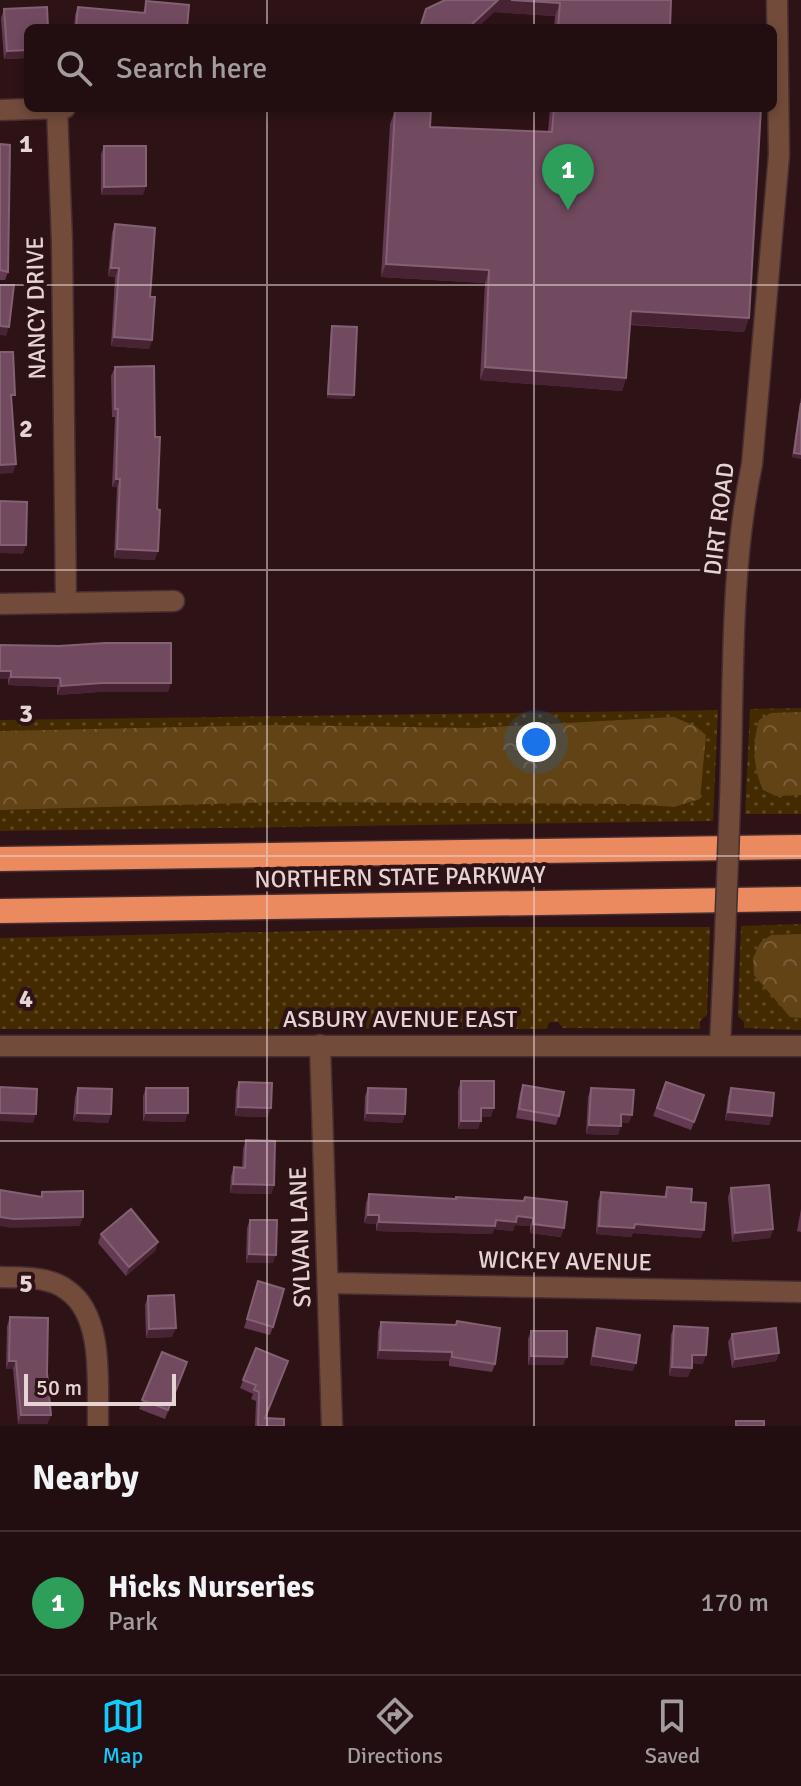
<!DOCTYPE html>
<style>
:root{--surface:#220e10;--page:#2e1c1e;--text:#f1f3f6;--muted:#a29c9f;--line:#3f2e30;--accent:#13cafb}
body{margin:0;font-family:Signika,sans-serif;background:var(--page);color:var(--text)}
.scale{position:absolute;left:24px;bottom:20px;width:152px;box-sizing:border-box;padding-left:8px;border:4px solid #e6d3d4;border-top:0;font-size:22px;line-height:28px;white-space:nowrap;color:#e6d3d4;-webkit-text-stroke:6px #2d1316;paint-order:stroke}
.you{position:absolute;left:536px;top:742px;width:28px;height:28px;margin:-20px;border:6px solid #fff;border-radius:50%;background:#1a73e8;box-shadow:0 0 0 12px #1a73e833}
.badge{display:grid;place-items:center;width:52px;height:52px;border-radius:50%;background:var(--accent);color:#fff;font-size:26px;font-weight:700}
.pin{position:absolute;translate:-50% -66px;filter:drop-shadow(0 2px 4px #0008)}
.pin::after{content:'';position:absolute;top:42px;width:28px;height:24px;background:inherit;clip-path:polygon(0 0,100% 0,50% 100%)}
.list{margin:0;padding:0;list-style:none}
h2{display:flex;justify-content:space-between;align-items:center;height:104px;margin:0;padding:0 32px;font-size:34px}
h2 small{font-size:26px;font-weight:400;color:var(--muted)}
.list li{display:grid;grid-template-columns:52px 1fr auto;gap:24px;align-items:center;box-sizing:border-box;height:144px;padding:0 32px;border-top:2px solid var(--line)}
.list b{display:block;font-size:30px;white-space:nowrap}
.list p{margin:0;font-size:26px;white-space:nowrap;color:var(--muted)}
.list em{font-size:26px;font-style:normal;color:var(--muted)}
.icon{flex:none;width:44px;height:44px;fill:none;stroke:currentColor;stroke-width:2;stroke-linecap:round;stroke-linejoin:round}
.map{position:relative;flex:none;width:801px;height:1426px;overflow:hidden}
.search{position:absolute;background:var(--surface);box-shadow:0 4px 12px #0003;left:24px;right:24px;top:24px;height:88px;display:flex;align-items:center;gap:20px;box-sizing:border-box;padding:0 28px;border-radius:12px;color:var(--muted);font-size:30px}
.sheet{height:248px;background:var(--surface)}
nav{display:flex;justify-content:space-around;align-items:center;box-sizing:border-box;height:112px;border-top:2px solid var(--line);background:var(--surface);font-size:22px;color:var(--muted)}
nav a{display:grid;justify-items:center;gap:4px}
nav .on{color:var(--accent)}
.map>svg:first-child{display:block}
.grass{fill:url(#grass-dots)}
.forest{fill:url(#forest-crowns)}
.lines{fill:none;stroke-linecap:round;stroke-linejoin:round}
.street-casing{stroke:#472e31;stroke-width:23}
.highway-casing{stroke:#472e31;stroke-width:27}
.street{stroke:#724b3b;stroke-width:20}
.highway{stroke:#eb8a5f;stroke-width:24}
.street-bridge-casing{stroke:#472e31;stroke-width:23;stroke-linecap:butt}
.street-bridge{stroke:#724b3b;stroke-width:20}
.wall{fill:#633a52}
.shaded-wall{fill:#472334}
.building{fill:#714a60;stroke:#836072;stroke-width:2}
.grid{fill:none;stroke:#e6d3d4;stroke-width:2;stroke-opacity:0.55}
.labels{text-anchor:middle;dominant-baseline:central;stroke-width:8;stroke-linejoin:round;paint-order:stroke}
.street-label{font-size:24px;fill:#e6d3d4;stroke:#2d1316}
.grid-label{font-size:26px;text-anchor:middle;font-weight:bold;fill:#e6d3d4;stroke:#2d1316;stroke-width:8;stroke-linejoin:round;paint-order:stroke}
</style>
<div class="map">
<svg width="801" height="1426" viewBox="0 0 801 1426">
<defs>
<pattern id="grass-dots" width="8" height="8" patternUnits="userSpaceOnUse" patternTransform="scale(2)"><rect width="8" height="8" fill="#432a00"/><path d="M2 2h.1M6 6h.1" fill="none" stroke="#5e4824" stroke-width="1.8" stroke-linecap="round"/></pattern>
<pattern id="forest-crowns" width="20" height="18" patternUnits="userSpaceOnUse" patternTransform="scale(2)"><rect width="20" height="18" fill="#614316"/><path d="M2 6a3 3 0 1 1 6 0M12 15a3 3 0 1 1 6 0" fill="none" stroke="#785d37"/></pattern>
</defs>
<rect width="100%" height="100%" fill="#2d1316"/>
<g class="grass">
<path d="M801 708V814H745L750 709Z"/>
<path d="M718 710 713 821 0 831V720Z"/>
<path d="M801 924V1030L744 1028V1022L738 1016 741 926Z"/>
<path d="M476 927H710L707 1015 700 1021V1029L563 1028 558 1022H550L546 1029H0V938Z"/>
</g>
<g class="forest">
<path d="M801 712V795L776 796 763 790C753 768 752 744 759 720L771 713Z"/>
<path d="M674 717 695 726 706 735 700 799 674 807 637 804 282 802 0 810V731L276 725 475 728Z"/>
<path d="M801 934V1018L790 1017 754 975 753 958 760 943 771 935Z"/>
</g>
<g class="lines">
<g class="street-casing">
<g id="street">
<path d="M57 108 62 242 66 603"/>
<path d="M0 110 65 108"/>
<path d="M0 604 174 601"/>
<path d="M730 802C734 691 729 574 752 464L779 155 777 0"/>
<path d="M320 1045 332 1426"/>
<path d="M720 1045 725 937"/>
<path d="M0 1046H801"/>
<path d="M0 1277C22 1278 49 1276 67 1290 105 1316 97 1385 98 1426"/>
<path d="M328 1283 801 1292"/>
</g>
</g>
<g class="highway-casing">
<g id="highway">
<path d="M0 859 801 847"/>
<path d="M0 911 801 899"/>
</g>
</g>
<use href="#street" class="street"/>
<use href="#highway" class="highway"/>
<g class="street-bridge-casing">
<path id="street-bridge" d="M725 937 730 802"/>
</g>
<use href="#street-bridge" class="street-bridge"/>
</g>
<g class="wall">
<path d="M671 0 670 28H554L555 16 494 12 477 28H419L426 9Z"/>
<path d="M146 1 187 28H74L75 15 78 7 143 13Z"/>
<path d="M4 9 28 28V58L4 59 1 18Z"/>
<path d="M408 108H431L430 127 548 132 550 108H761L749 318 744 332 630 325 626 378 622 391 480 380 485 283 381 277 390 124 395 110 408 111Z"/>
<path d="M0 144 8 272 5 280H0Z"/>
<path d="M104 146 143 195H101V154Z"/>
<path d="M115 224 152 340 149 349 111 346 115 277 108 276 112 233Z"/>
<path d="M332 326 352 399 327 398 331 330Z"/>
<path d="M115 367 155 437 157 509 155 560 114 558 117 487H112L115 417H112L111 376Z"/>
<path d="M801 397V459L792 457Z"/>
<path d="M0 645 168 692H99L57 695V687L8 685V679Z"/>
<path d="M461 1081 491 1117H481L478 1129H458V1090Z"/>
<path d="M239 1082 268 1117 235 1116 236 1090Z"/>
<path d="M666 1082 704 1095 691 1130 653 1116Z"/>
<path d="M523 1085 559 1116 556 1125 516 1118 520 1093Z"/>
<path d="M78 1088 111 1114 108 1123 73 1121 75 1097Z"/>
<path d="M146 1088 185 1122 143 1121V1096Z"/>
<path d="M368 1088 405 1114 402 1123 364 1121 365 1096Z"/>
<path d="M591 1088 629 1123H621L618 1135 586 1134 588 1097Z"/>
<path d="M731 1088 772 1116 769 1125 725 1120 728 1097Z"/>
<path d="M246 1140 274 1185 271 1194 230 1193 231 1176 234 1167 242 1168 243 1149Z"/>
<path d="M667 1187 691 1202 701 1238 633 1233 631 1237 596 1234 598 1201 601 1192 664 1197Z"/>
<path d="M731 1188 773 1229 770 1238 732 1242 728 1197Z"/>
<path d="M369 1194 455 1199 523 1200 525 1197 561 1237 530 1233V1226L515 1225 513 1231 494 1229 492 1234 376 1231V1224L364 1223 366 1203Z"/>
<path d="M801 1209V1232L797 1231Z"/>
<path d="M250 1220 273 1263H246L247 1228Z"/>
<path d="M101 1234 158 1242 155 1251 126 1276 98 1243Z"/>
<path d="M258 1281 273 1327 270 1335 244 1328Z"/>
<path d="M148 1296 172 1337 146 1338 145 1305Z"/>
<path d="M10 1317 47 1373 51 1415 47 1424H18L13 1369H6L7 1326Z"/>
<path d="M457 1321 495 1364 492 1372 449 1366V1361L377 1359 378 1331 381 1322 456 1325Z"/>
<path d="M674 1326 703 1364 692 1363 688 1377 669 1376 671 1335Z"/>
<path d="M597 1328 633 1371 590 1365 594 1337Z"/>
<path d="M531 1331 563 1365H528V1339Z"/>
<path d="M732 1334 779 1353 776 1361 732 1368 728 1342Z"/>
<path d="M256 1348 265 1418 284 1426H255L256 1401 251 1399 253 1394 240 1388Z"/>
<path d="M162 1352 187 1362 165 1419 139 1409Z"/>
</g>
<g class="shaded-wall">
<path d="M498 0H511L560 3 555 16 494 12 477 28H468Z"/>
<path d="M28 50V58L4 59 7 51Z"/>
<path d="M146 186 143 195H101L104 187Z"/>
<path d="M386 264 489 270 485 283 381 277Z"/>
<path d="M111 268H119L115 277 108 276Z"/>
<path d="M631 311 749 318 744 332 626 324Z"/>
<path d="M0 326 9 327 6 336 0 335Z"/>
<path d="M114 337 152 340 149 349 111 346Z"/>
<path d="M485 367 626 378 622 391 480 380Z"/>
<path d="M328 394 354 395 352 399 327 398Z"/>
<path d="M794 453 801 454V459L792 457Z"/>
<path d="M16 464 13 473 0 474V465Z"/>
<path d="M116 479H120L117 487H112Z"/>
<path d="M0 545H26L23 554 0 553Z"/>
<path d="M117 549 158 551 155 560 114 558Z"/>
<path d="M0 671H11L8 679H0Z"/>
<path d="M11 677 60 678 57 687 8 685Z"/>
<path d="M102 683H171L168 692H99L57 695 61 686Z"/>
<path d="M238 1107 271 1108 268 1117 235 1116Z"/>
<path d="M481 1108H494L491 1117H478Z"/>
<path d="M728 1112 772 1116 769 1125 725 1120Z"/>
<path d="M0 1113 36 1114 33 1123 0 1121Z"/>
<path d="M77 1113 111 1114 108 1123 73 1121Z"/>
<path d="M146 1113H188L185 1122 143 1121Z"/>
<path d="M367 1113 405 1114 402 1123 364 1121Z"/>
<path d="M621 1114 632 1115 629 1123H618Z"/>
<path d="M461 1121H481L478 1129H458Z"/>
<path d="M589 1125 621 1126 618 1135 586 1134Z"/>
<path d="M233 1184 274 1185 271 1194 230 1193Z"/>
<path d="M368 1215H379L376 1224 364 1223Z"/>
<path d="M517 1216 533 1218 530 1226 515 1225 513 1231 494 1229 492 1234 376 1231 379 1222Z"/>
<path d="M0 1217H83L80 1226 11 1228 0 1226Z"/>
<path d="M533 1224 564 1228 561 1237 530 1233Z"/>
<path d="M635 1224 704 1230 701 1238 633 1233 631 1237 596 1234 599 1226Z"/>
<path d="M773 1229 770 1238 732 1242 735 1233Z"/>
<path d="M158 1242 155 1251 126 1276 129 1267Z"/>
<path d="M249 1254 276 1255 273 1263H246Z"/>
<path d="M176 1328 172 1337 146 1338 149 1329Z"/>
<path d="M380 1350 452 1352 449 1361 377 1359Z"/>
<path d="M779 1353 776 1361 732 1368 735 1359Z"/>
<path d="M692 1355H706L703 1364 689 1363Z"/>
<path d="M531 1356 567 1357 563 1365H528Z"/>
<path d="M593 1356 636 1363 633 1371 590 1365Z"/>
<path d="M9 1361H16L13 1369H6Z"/>
<path d="M672 1367 692 1368 688 1377 669 1376Z"/>
<path d="M21 1415H51L47 1424H18Z"/>
</g>
<g class="building">
<path d="M445 0H498L468 28H420L426 9Z"/>
<path d="M511 0H671L670 28H558L560 3Z"/>
<path d="M146 1 189 5 187 28H76L78 7 145 13Z"/>
<path d="M47 7 48 28H28V50L7 51 4 9Z"/>
<path d="M413 108H431L430 127 552 132 554 108H761L749 318 631 311 626 378 485 367 489 270 386 264 395 110 413 111Z"/>
<path d="M0 144 10 145 8 272 0 270Z"/>
<path d="M104 146H146V186L104 187Z"/>
<path d="M115 224 155 228 150 297H155L152 340 114 337 119 268H111Z"/>
<path d="M0 285H14L9 327 0 326Z"/>
<path d="M332 326 357 327 354 395 328 394Z"/>
<path d="M0 352H13L15 395H11L16 464 0 465Z"/>
<path d="M154 366 155 437H160L157 509 160 510 158 551 117 549 120 479H116L118 409H115V367Z"/>
<path d="M801 403V454L794 453Z"/>
<path d="M0 501 27 502 26 545H0Z"/>
<path d="M105 643H171V683H102L61 686 60 678 11 677V671H0V645L59 646Z"/>
<path d="M461 1081H494V1108H481V1121H461Z"/>
<path d="M239 1082 272 1083 271 1108 238 1107Z"/>
<path d="M666 1082 704 1095 694 1122 657 1108Z"/>
<path d="M523 1085 564 1092 559 1116 519 1109Z"/>
<path d="M0 1087 37 1089 36 1114 0 1113Z"/>
<path d="M78 1088 112 1089 111 1114 77 1113Z"/>
<rect x="146" y="1088" width="42" height="25"/>
<path d="M368 1088 406 1089 405 1114 367 1113Z"/>
<path d="M591 1088 634 1090 632 1115 621 1114V1126L589 1125Z"/>
<path d="M731 1088 774 1093 772 1116 728 1112Z"/>
<path d="M246 1140 275 1141 274 1185 233 1184 234 1167 245 1168Z"/>
<path d="M769 1185 773 1229 735 1233 731 1188Z"/>
<path d="M667 1187 692 1189 691 1202 706 1203 704 1230 635 1224 634 1228 599 1226 601 1192 666 1197Z"/>
<path d="M0 1190 42 1197V1192L83 1191V1217L14 1219 0 1217Z"/>
<path d="M369 1194 456 1199V1197L524 1201 525 1197 567 1202 564 1228 533 1224V1218L517 1216 516 1222 496 1220 495 1226 379 1222V1215H368Z"/>
<path d="M131 1209 158 1242 129 1267 101 1234Z"/>
<path d="M250 1220H277L276 1255 249 1254Z"/>
<path d="M258 1281 284 1289 273 1327 247 1319Z"/>
<path d="M174 1295 176 1328 149 1329 148 1296Z"/>
<path d="M10 1317 48 1318 47 1373 51 1415H21L16 1361H9Z"/>
<path d="M457 1321 500 1328 495 1364 452 1357V1352L380 1350 381 1322 456 1325Z"/>
<path d="M674 1326 708 1328 706 1355H692V1368L672 1367Z"/>
<path d="M597 1328 640 1335 636 1363 593 1356Z"/>
<path d="M776 1328 779 1353 735 1359 732 1334Z"/>
<path d="M531 1331H567V1357L531 1356Z"/>
<path d="M256 1348 288 1361 265 1418 284 1419V1426H258L259 1392 254 1390 256 1385 243 1380Z"/>
<path d="M162 1352 187 1362 168 1410 142 1400Z"/>
<rect x="736" y="1421" width="28" height="5"/>
</g>
<path class="grid" d="M267 0V28M534 0V28M267 108V1426M534 108V1426M0 285H801M0 570H801M0 856H801M0 1141H801"/>
<g class="labels">
<g class="street-label">
<text transform="translate(36 308) rotate(-91)">NANCY DRIVE</text>
<text transform="translate(719 519) rotate(-83)">DIRT ROAD</text>
<text transform="translate(400 877) rotate(-1)">NORTHERN STATE PARKWAY</text>
<text x="400" y="1019">ASBURY AVENUE EAST</text>
<text transform="translate(300 1237) rotate(-92)">SYLVAN LANE</text>
<text transform="translate(565 1261) rotate(1)">WICKEY AVENUE</text>
</g>
</g>
<g class="grid-label">
<text x="26" y="152">1</text>
<text x="26" y="437">2</text>
<text x="26" y="722">3</text>
<text x="26" y="1007">4</text>
<text x="26" y="1292">5</text>
</g>
</svg>
<div class="scale">50 m</div>
<div class="you"></div>
<div class="pin badge" style="left:568px;top:210px;background:#2e9e5b">1</div>
<div class="search"><svg class="icon" aria-label="search" viewBox="0 0 24 24"><circle cx="10" cy="10" r="6"/><path d="M15 15l6 6"/></svg>Search here</div>
</div>
<section class="sheet">
<h2>Nearby<small></small></h2>
<ul class="list">
<li><span class="badge" style="background:#2e9e5b">1</span><div><b>Hicks Nurseries</b><p>Park</p></div><em>170 m</em></li>
</ul>
</section>
<nav>
<a class="on"><svg class="icon" aria-label="map" viewBox="0 0 24 24"><path d="M3 6l6-2 6 2 6-2v14l-6 2-6-2-6 2zM9 4v14M15 6v14"/></svg>Map</a>
<a><svg class="icon" aria-label="directions" viewBox="0 0 24 24"><path d="M12 3l9 9-9 9-9-9zM9 14v-3h6M13 9l2 2-2 2"/></svg>Directions</a>
<a><svg class="icon" aria-label="saved" viewBox="0 0 24 24"><path d="M7 4h10v16l-5-4-5 4z"/></svg>Saved</a>
</nav>
